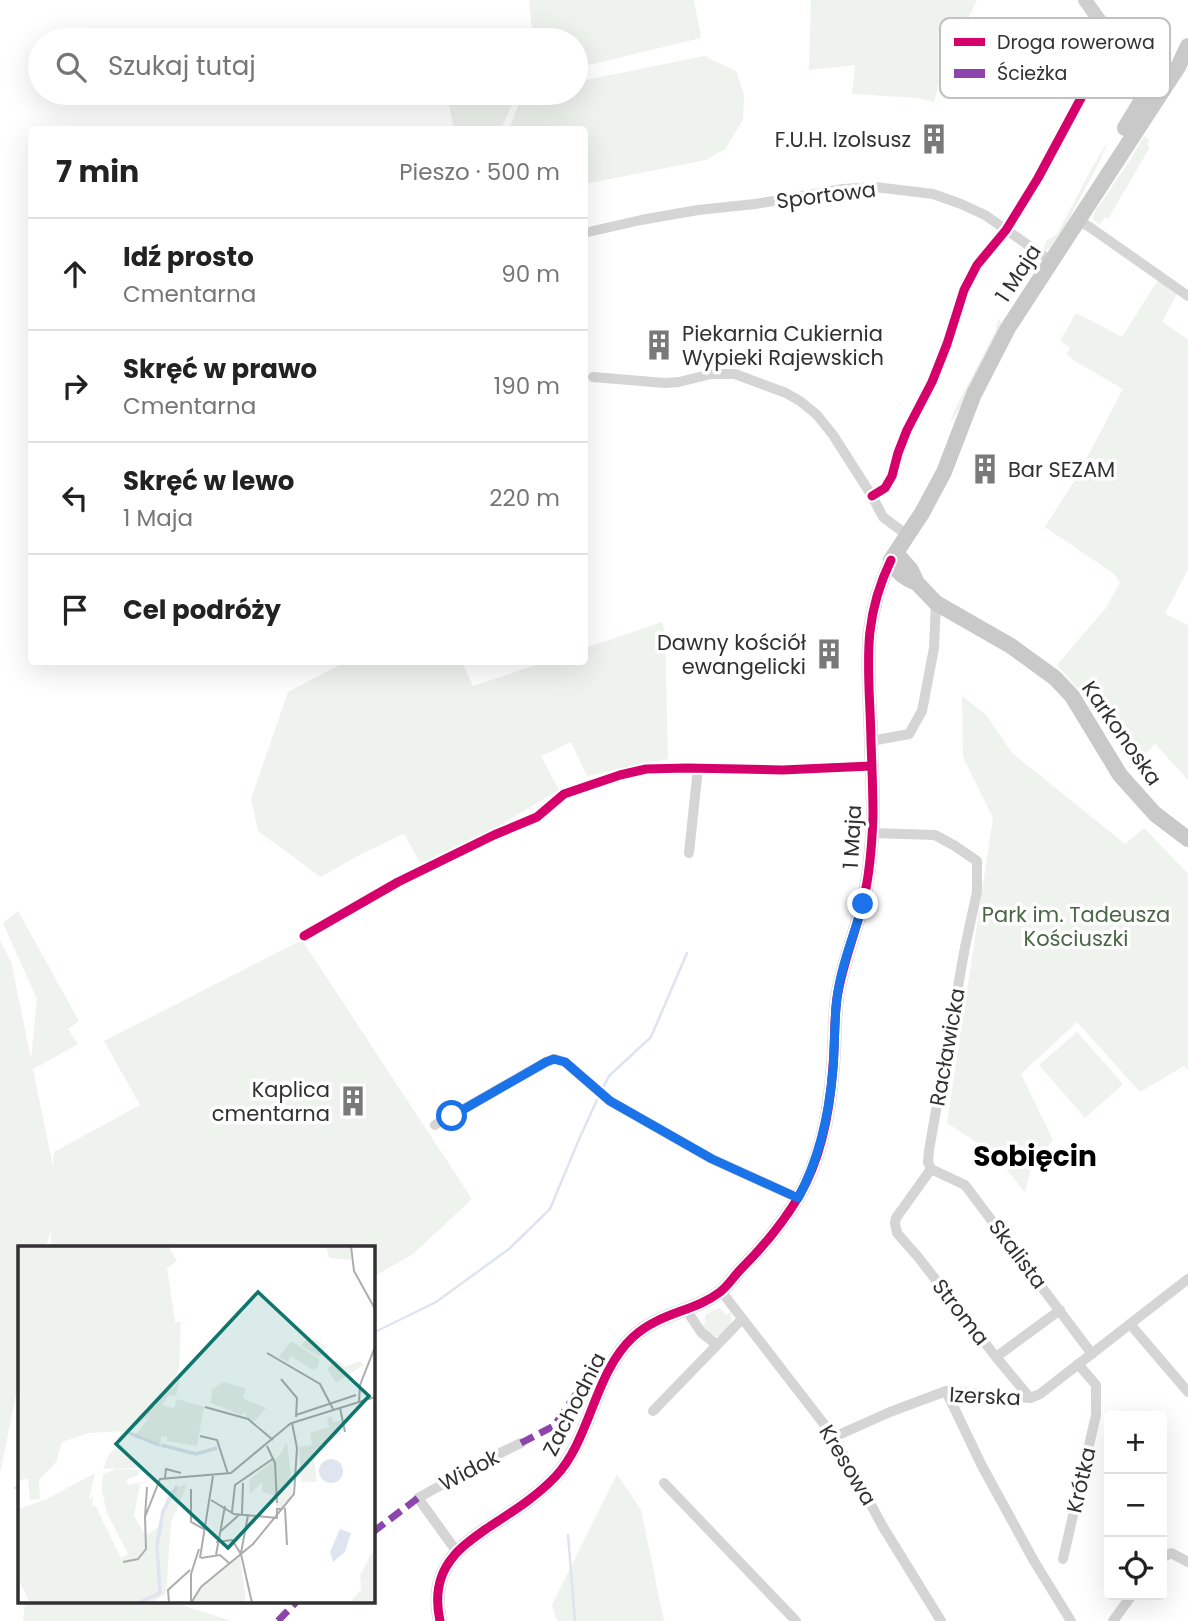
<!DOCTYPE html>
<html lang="pl">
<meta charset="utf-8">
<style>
:root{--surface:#fff;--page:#f6f6f6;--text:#222;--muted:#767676;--line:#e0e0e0}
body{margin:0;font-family:Poppins,sans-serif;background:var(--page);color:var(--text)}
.controls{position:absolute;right:21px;bottom:21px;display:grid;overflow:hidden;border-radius:7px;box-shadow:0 7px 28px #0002}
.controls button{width:63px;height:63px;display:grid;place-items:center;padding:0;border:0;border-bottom:2px solid var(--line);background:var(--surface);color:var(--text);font:35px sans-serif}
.stop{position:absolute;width:21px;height:21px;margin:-16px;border:5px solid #1a73e8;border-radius:50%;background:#fff}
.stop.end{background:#1a73e8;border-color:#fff;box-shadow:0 2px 7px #0008}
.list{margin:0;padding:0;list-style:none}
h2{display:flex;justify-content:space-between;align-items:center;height:91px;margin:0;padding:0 28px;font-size:30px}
h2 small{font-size:23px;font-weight:400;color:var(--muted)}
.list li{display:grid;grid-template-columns:46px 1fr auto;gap:21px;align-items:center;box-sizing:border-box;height:112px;padding:0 28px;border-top:2px solid var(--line)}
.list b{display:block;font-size:26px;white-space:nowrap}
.list p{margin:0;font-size:23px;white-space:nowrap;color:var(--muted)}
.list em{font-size:23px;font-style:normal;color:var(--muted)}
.icon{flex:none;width:38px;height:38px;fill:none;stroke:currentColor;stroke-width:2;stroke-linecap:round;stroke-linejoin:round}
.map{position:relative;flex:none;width:1188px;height:1621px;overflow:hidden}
.search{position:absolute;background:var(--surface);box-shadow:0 7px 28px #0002;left:28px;top:28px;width:560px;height:77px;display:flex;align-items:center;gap:18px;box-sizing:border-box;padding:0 24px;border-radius:38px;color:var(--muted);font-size:26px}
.panel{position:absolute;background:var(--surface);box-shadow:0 7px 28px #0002;left:28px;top:126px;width:560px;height:539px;border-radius:7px}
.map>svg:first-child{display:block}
.green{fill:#eef3ed}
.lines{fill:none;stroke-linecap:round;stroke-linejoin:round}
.stream{stroke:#dee4f0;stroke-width:2.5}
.street{stroke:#d5d5d5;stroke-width:10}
.secondary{stroke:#cfcfcf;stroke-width:14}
.primary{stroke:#c9c9c9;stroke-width:16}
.quiet{stroke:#8e44ad;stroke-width:7;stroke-dasharray:14 7;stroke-linecap:butt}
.cycleway-casing{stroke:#fff;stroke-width:13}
.cycleway{stroke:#d6006c;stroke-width:9}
.route{stroke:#1a73e8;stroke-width:9}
.labels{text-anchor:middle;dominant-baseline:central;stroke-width:7;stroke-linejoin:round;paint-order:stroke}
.poi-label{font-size:21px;fill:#313131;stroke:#fff;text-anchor:end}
.street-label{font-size:21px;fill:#313131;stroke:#fff}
.park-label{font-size:21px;fill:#4a6844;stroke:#fff}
.district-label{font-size:28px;font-weight:bold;fill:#000;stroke:#fff}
.inset-river{fill:none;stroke:#dee4f0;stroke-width:3.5}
.inset-road{fill:none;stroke:#adadad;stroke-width:2}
.view{fill:#0f766e;fill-opacity:0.15;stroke:#0f766e;stroke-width:3.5}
.inset-edge{fill:none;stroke:#313131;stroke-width:3.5}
.key{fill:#fff;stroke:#c1c1c1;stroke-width:2}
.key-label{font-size:19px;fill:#313131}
</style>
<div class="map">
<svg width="1188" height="1621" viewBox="0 0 1188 1621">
<rect width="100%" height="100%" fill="#fff"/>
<g class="green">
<path d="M529 0H694L701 38 576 68V40H533Z"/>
<path d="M811 0H977L942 71 934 102 918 98 852 94 855 65 809 70Z"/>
<path d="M704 56 736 71 744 95 743 120 725 149 706 160 585 184 584 130 509 129 518 106 534 93H576V82Z"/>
<path d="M468 93H504L513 102 503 125 504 129H454L448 100Z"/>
<path d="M1144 136 1149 139 1148 146 1150 147 1108 219 1105 217 1101 223 1098 224 1093 219 1094 213 1130 160Z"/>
<path d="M1108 141 1100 161 1060 236 1053 248 1043 251 1046 241 1057 234 1093 166Z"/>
<path d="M1158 280 1177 294 1162 322 1188 339V569L1165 614 1188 625V780L1155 744 1135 764 1097 711 1057 665 1106 608 1120 582 1113 573 1045 527 1078 475 1123 389 1073 360 1067 354 1070 347 1060 341 1076 313 1122 337Z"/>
<path d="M999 318 1002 325 967 396 950 424 954 411 995 332Z"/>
<path d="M662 622 665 633 668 759 587 776 571 742 541 756 559 790 500 825 421 864 404 834 363 853 321 877 258 831 251 799 288 692 345 662H462L473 686 545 662H584L585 648Z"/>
<path d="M962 696 986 715 1012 753 1125 844 1144 828 1188 874V1070L1184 1066 1140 1092 1077 1022 1021 1074 1053 1140 1031 1168 1025 1193 996 1155 947 1123 993 818 963 757Z"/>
<path d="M18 911 79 1021 68 1029 78 1044 33 1069 53 1167 54 1152 140 1105 104 1041 302 940 472 1199 413 1254 373 1277V1248H51V1229L46 1248H19V1380L0 1474V941L11 961 31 1059 37 999 3 923Z"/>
<path d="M1077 1032 1123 1084 1085 1118 1039 1065Z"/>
<path d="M720 1308 726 1315 731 1312C734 1323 725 1340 711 1335 709 1334 702 1328 701 1327L705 1323V1315L716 1309Z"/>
<path d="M617 1474 641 1510 664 1621H557L552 1605Z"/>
<path d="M25 1602H173L231 1621H23Z"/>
</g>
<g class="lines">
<g class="stream">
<path d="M604 1086 609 1076 651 1037 687 953"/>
<path d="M373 1333 436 1302 509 1249 550 1209 580 1137 597 1100"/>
<path d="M15 1488 19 1487"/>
<path d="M568 1535 575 1621"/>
</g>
<g class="street">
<path d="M1077 219 1091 228 1188 296"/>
<path d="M584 233 641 220 698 210 755 204 843 189 875 187 933 194 961 204 985 215 1051 261"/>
<path d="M593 377 665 383 679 382 711 374H735L786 393 800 401 817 415 833 435 872 496 883 517 907 535"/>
<path d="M872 496 885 488 892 476 898 453 907 430 932 382 947 344 964 290 977 265 1006 230 1038 178 1088 85 1104 62"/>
<path d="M871 741 909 734 922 711 934 648 936 603"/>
<path d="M872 833 935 835 955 846 977 861V892L965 947 929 1150 928 1162 931 1169 896 1218 895 1223 897 1233 918 1257 996 1357 1030 1398"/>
<path d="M689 853 698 768"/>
<path d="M304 936 398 882 494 835 537 817 564 794 620 775 646 769 687 768 782 770 871 766"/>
<path d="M435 1125 546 1062 554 1059 565 1062 610 1101 712 1159 798 1198"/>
<path d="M931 1169 965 1185 1092 1354"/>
<path d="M721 1291 834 1437 883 1527 941 1621"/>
<path d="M685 1308 701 1332 717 1345 742 1319"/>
<path d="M1130 1324 1188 1392"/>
<path d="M996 1357 1060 1310"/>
<path d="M946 1391 982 1466 1034 1561 1071 1621"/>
<path d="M653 1411 717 1345"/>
<path d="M834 1437 890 1412 946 1391 1030 1398 1040 1394 1188 1279"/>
<path d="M664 1483 796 1621"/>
<path d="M457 1552 418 1498 488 1459 521 1443"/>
<path d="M1162 1558 1171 1553 1188 1562"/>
<path d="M1063 1559 1096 1415V1385L1078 1364"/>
<path d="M1113 1621 1132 1595"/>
</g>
<g class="secondary">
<path d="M1085 0C1107 32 1132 63 1164 87"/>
<path d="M440 1621C435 1598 437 1576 453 1557 461 1546 475 1537 486 1529 510 1513 535 1498 555 1477 591 1439 594 1373 633 1337 660 1312 694 1312 720 1292 728 1286 734 1276 741 1269 763 1247 783 1223 799 1196 822 1157 830 1111 833 1066 835 1043 834 1020 837 998 842 965 855 934 863 902 870 874 872 845 873 816 873 792 872 767 871 742 870 673 859 626 891 560"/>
</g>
<g class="primary">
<path d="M1125 128 1145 95 1166 68"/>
<path d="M896 553 911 570 917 583 936 603 1011 646 1055 678 1072 696 1120 775 1155 814 1188 839"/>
<path d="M917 583C904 578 897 573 891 560L922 513 944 472 974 394 1008 328 1178 67 1188 46"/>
</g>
<g class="quiet">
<path d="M521 1443 554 1426 585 1381 599 1370"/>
<path d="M373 1532 418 1498"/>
<path d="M278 1621 296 1602"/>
</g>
<g class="cycleway-casing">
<g id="cycleway">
<path d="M872 496 885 488 892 476 898 453 907 430 932 382 947 344 964 290 977 265 1006 230 1038 178 1088 85 1110 53"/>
<path d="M304 936 398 882 494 835 537 817 564 794 620 775 646 769 687 768 782 770 871 766"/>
<path d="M440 1621C435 1598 437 1576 453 1557 461 1546 475 1537 486 1529 510 1513 535 1498 555 1477 591 1439 594 1373 633 1337 660 1312 694 1312 720 1292 728 1286 734 1276 741 1269 763 1247 783 1223 799 1196 822 1157 830 1111 833 1066 835 1043 834 1020 837 998 842 965 855 934 863 902 870 874 872 845 873 816 873 792 872 767 871 742 870 673 859 626 891 560"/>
</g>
</g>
<use href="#cycleway" class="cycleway"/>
</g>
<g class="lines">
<path class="route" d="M452 1116 546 1062 554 1059 565 1062 610 1101 712 1159 798 1198C820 1158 829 1115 833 1069 835 1045 834 1021 837 998 841 966 854 935 863 904"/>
</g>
<defs>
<g id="building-bare" transform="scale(2.415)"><path d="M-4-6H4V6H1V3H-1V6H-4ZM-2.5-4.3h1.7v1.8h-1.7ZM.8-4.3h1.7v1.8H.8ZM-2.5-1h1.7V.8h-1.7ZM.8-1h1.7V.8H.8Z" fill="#797979" stroke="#fff" stroke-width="2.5" paint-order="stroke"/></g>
</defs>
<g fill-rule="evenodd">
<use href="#building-bare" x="934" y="139"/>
<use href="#building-bare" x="659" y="345"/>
<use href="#building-bare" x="985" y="469"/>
<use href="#building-bare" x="829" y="654"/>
<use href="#building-bare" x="353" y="1101"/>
</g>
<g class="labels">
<g class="poi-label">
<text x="911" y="139">F.U.H. Izolsusz</text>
<text x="682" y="333" text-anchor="start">Piekarnia Cukiernia<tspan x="682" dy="24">Wypieki Rajewskich</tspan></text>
<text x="1008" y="469" text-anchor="start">Bar SEZAM</text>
<text x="806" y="642">Dawny kościół<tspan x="806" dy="24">ewangelicki</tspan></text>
<text x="330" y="1089">Kaplica<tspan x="330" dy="24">cmentarna</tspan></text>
</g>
<g class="street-label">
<text transform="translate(826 195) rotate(-7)">Sportowa</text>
<text transform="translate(1018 273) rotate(-57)">1 Maja</text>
<text transform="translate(1122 733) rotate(55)">Karkonoska</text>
<text transform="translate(852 837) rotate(-87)">1 Maja</text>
<text transform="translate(947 1047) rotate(-80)">Racławicka</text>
<text transform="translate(1018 1254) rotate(53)">Skalista</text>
<text transform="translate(961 1312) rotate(52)">Stroma</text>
<text transform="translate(985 1396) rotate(3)">Izerska</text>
<text transform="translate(574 1404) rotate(-63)">Zachodnia</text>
<text transform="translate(848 1465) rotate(59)">Kresowa</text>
<text transform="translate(469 1470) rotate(-28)">Widok</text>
<text transform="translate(1081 1480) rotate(-77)">Krótka</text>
</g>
<g class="park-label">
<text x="1076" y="914">Park im. Tadeusza<tspan x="1076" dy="24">Kościuszki</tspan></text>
</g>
<g class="district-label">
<text x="1035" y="1156">Sobięcin</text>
</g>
</g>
<g transform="translate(18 1246)">
<rect width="357" height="357" fill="#fff"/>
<path d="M0 0H150L159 15 149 22 157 76H163L161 123 152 146 162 133 158 149 150 150 144 159 156 162 159 153 186 161 179 200 149 195V190L143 191 142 201 116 191 133 169 110 185 71 187 44 196 38 216 21 234 22 253 12 254 10 233 1 234 0 242ZM308 0 332 1 333 14 311 12ZM291 90 309 101 302 111 283 100ZM273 95 301 113V120L295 124 273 110 270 116 261 111ZM319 114 327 121 342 115 346 119 318 137 309 123ZM206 136 228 142 225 152 248 162 236 176 227 170 228 166 223 169 193 157 194 143ZM313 170 316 176 324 174 323 188 295 206 299 236H283L281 201 294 198 292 187 311 181 309 173ZM269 196 275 247 266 263 258 262V250L244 246V236L232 248 231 234 261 210ZM103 198 122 222 85 223 91 208ZM98 223 120 224 121 229 108 234 110 239 139 233 122 238 116 270 128 290 140 281 151 245 169 238 153 277 148 348 132 357H12L0 333V263L29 253 77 227 71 253 75 250 74 261 77 259 103 312 110 308 89 267 84 245 85 228ZM357 300V357H331L343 344 342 330ZM222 310 228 357 175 355 184 342Z" fill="#eef3ed"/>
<path d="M301 225a12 12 0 1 1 24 0a12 12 0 1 1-24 0ZM322 283 333 287 327 306 315 316 312 306Z" fill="#dee4f0"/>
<path class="inset-river" d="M111 187 141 199M143 199 178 208 199 202M120 357 142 347 139 299 145 265 159 240"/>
<path class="inset-road" d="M333 0 336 25 357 63M249 107 302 138 315 163M263 133 279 152 278 171M341 156 342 139 357 101M187 161 230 173 255 194M322 162 327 186M278 169 338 149M182 190 199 194 210 228M249 200 257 217 259 257M147 232 148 223 163 227M173 243V276L186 283M193 254 216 268 259 272V263H265M267 262 269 299M214 266 217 239 256 212M224 268 225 237M127 271 129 241M203 285 222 268M198 296 214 294 223 308 234 357M223 307 230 269M198 309 207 260M182 312 195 230M183 312 202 309 211 317M105 316 120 313 128 303 127 271 142 233 213 227 273 177M173 356V328L181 303M151 357 150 344 172 324M173 357 183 341 235 298 276 248 279 202 274 177 357 151"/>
<path class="view" d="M240 46 351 150 210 302 98 198Z"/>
<rect width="357" height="357" class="inset-edge"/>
</g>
<rect x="940" y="18" width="230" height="80" rx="10" class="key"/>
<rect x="954" y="38" width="31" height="8" fill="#d6006c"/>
<rect x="954" y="69" width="31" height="9" fill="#8e44ad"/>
<g class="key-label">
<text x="997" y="49">Droga rowerowa</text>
<text x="997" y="80">Ścieżka</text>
</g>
</svg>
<div class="controls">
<button>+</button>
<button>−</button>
<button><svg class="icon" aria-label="locate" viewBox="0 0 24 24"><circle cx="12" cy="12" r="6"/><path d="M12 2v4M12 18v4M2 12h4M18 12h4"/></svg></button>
</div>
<div class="stop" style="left:452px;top:1116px"></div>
<div class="stop end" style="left:863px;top:904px"></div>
<div class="search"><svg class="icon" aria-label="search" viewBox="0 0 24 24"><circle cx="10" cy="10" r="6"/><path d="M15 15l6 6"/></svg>Szukaj tutaj</div>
<section class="panel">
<h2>7 min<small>Pieszo · 500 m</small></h2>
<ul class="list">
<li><svg class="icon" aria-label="ahead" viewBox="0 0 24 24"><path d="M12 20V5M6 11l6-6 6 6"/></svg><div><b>Idź prosto</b><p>Cmentarna</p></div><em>90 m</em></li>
<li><svg class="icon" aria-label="right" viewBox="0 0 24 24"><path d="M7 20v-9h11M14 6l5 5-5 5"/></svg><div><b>Skręć w prawo</b><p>Cmentarna</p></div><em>190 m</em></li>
<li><svg class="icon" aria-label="left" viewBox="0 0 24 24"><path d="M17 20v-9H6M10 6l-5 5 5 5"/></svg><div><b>Skręć w lewo</b><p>1 Maja</p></div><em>220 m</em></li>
<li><svg class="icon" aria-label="arrive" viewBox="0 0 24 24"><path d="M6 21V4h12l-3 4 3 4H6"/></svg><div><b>Cel podróży</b></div></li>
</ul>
</section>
</div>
